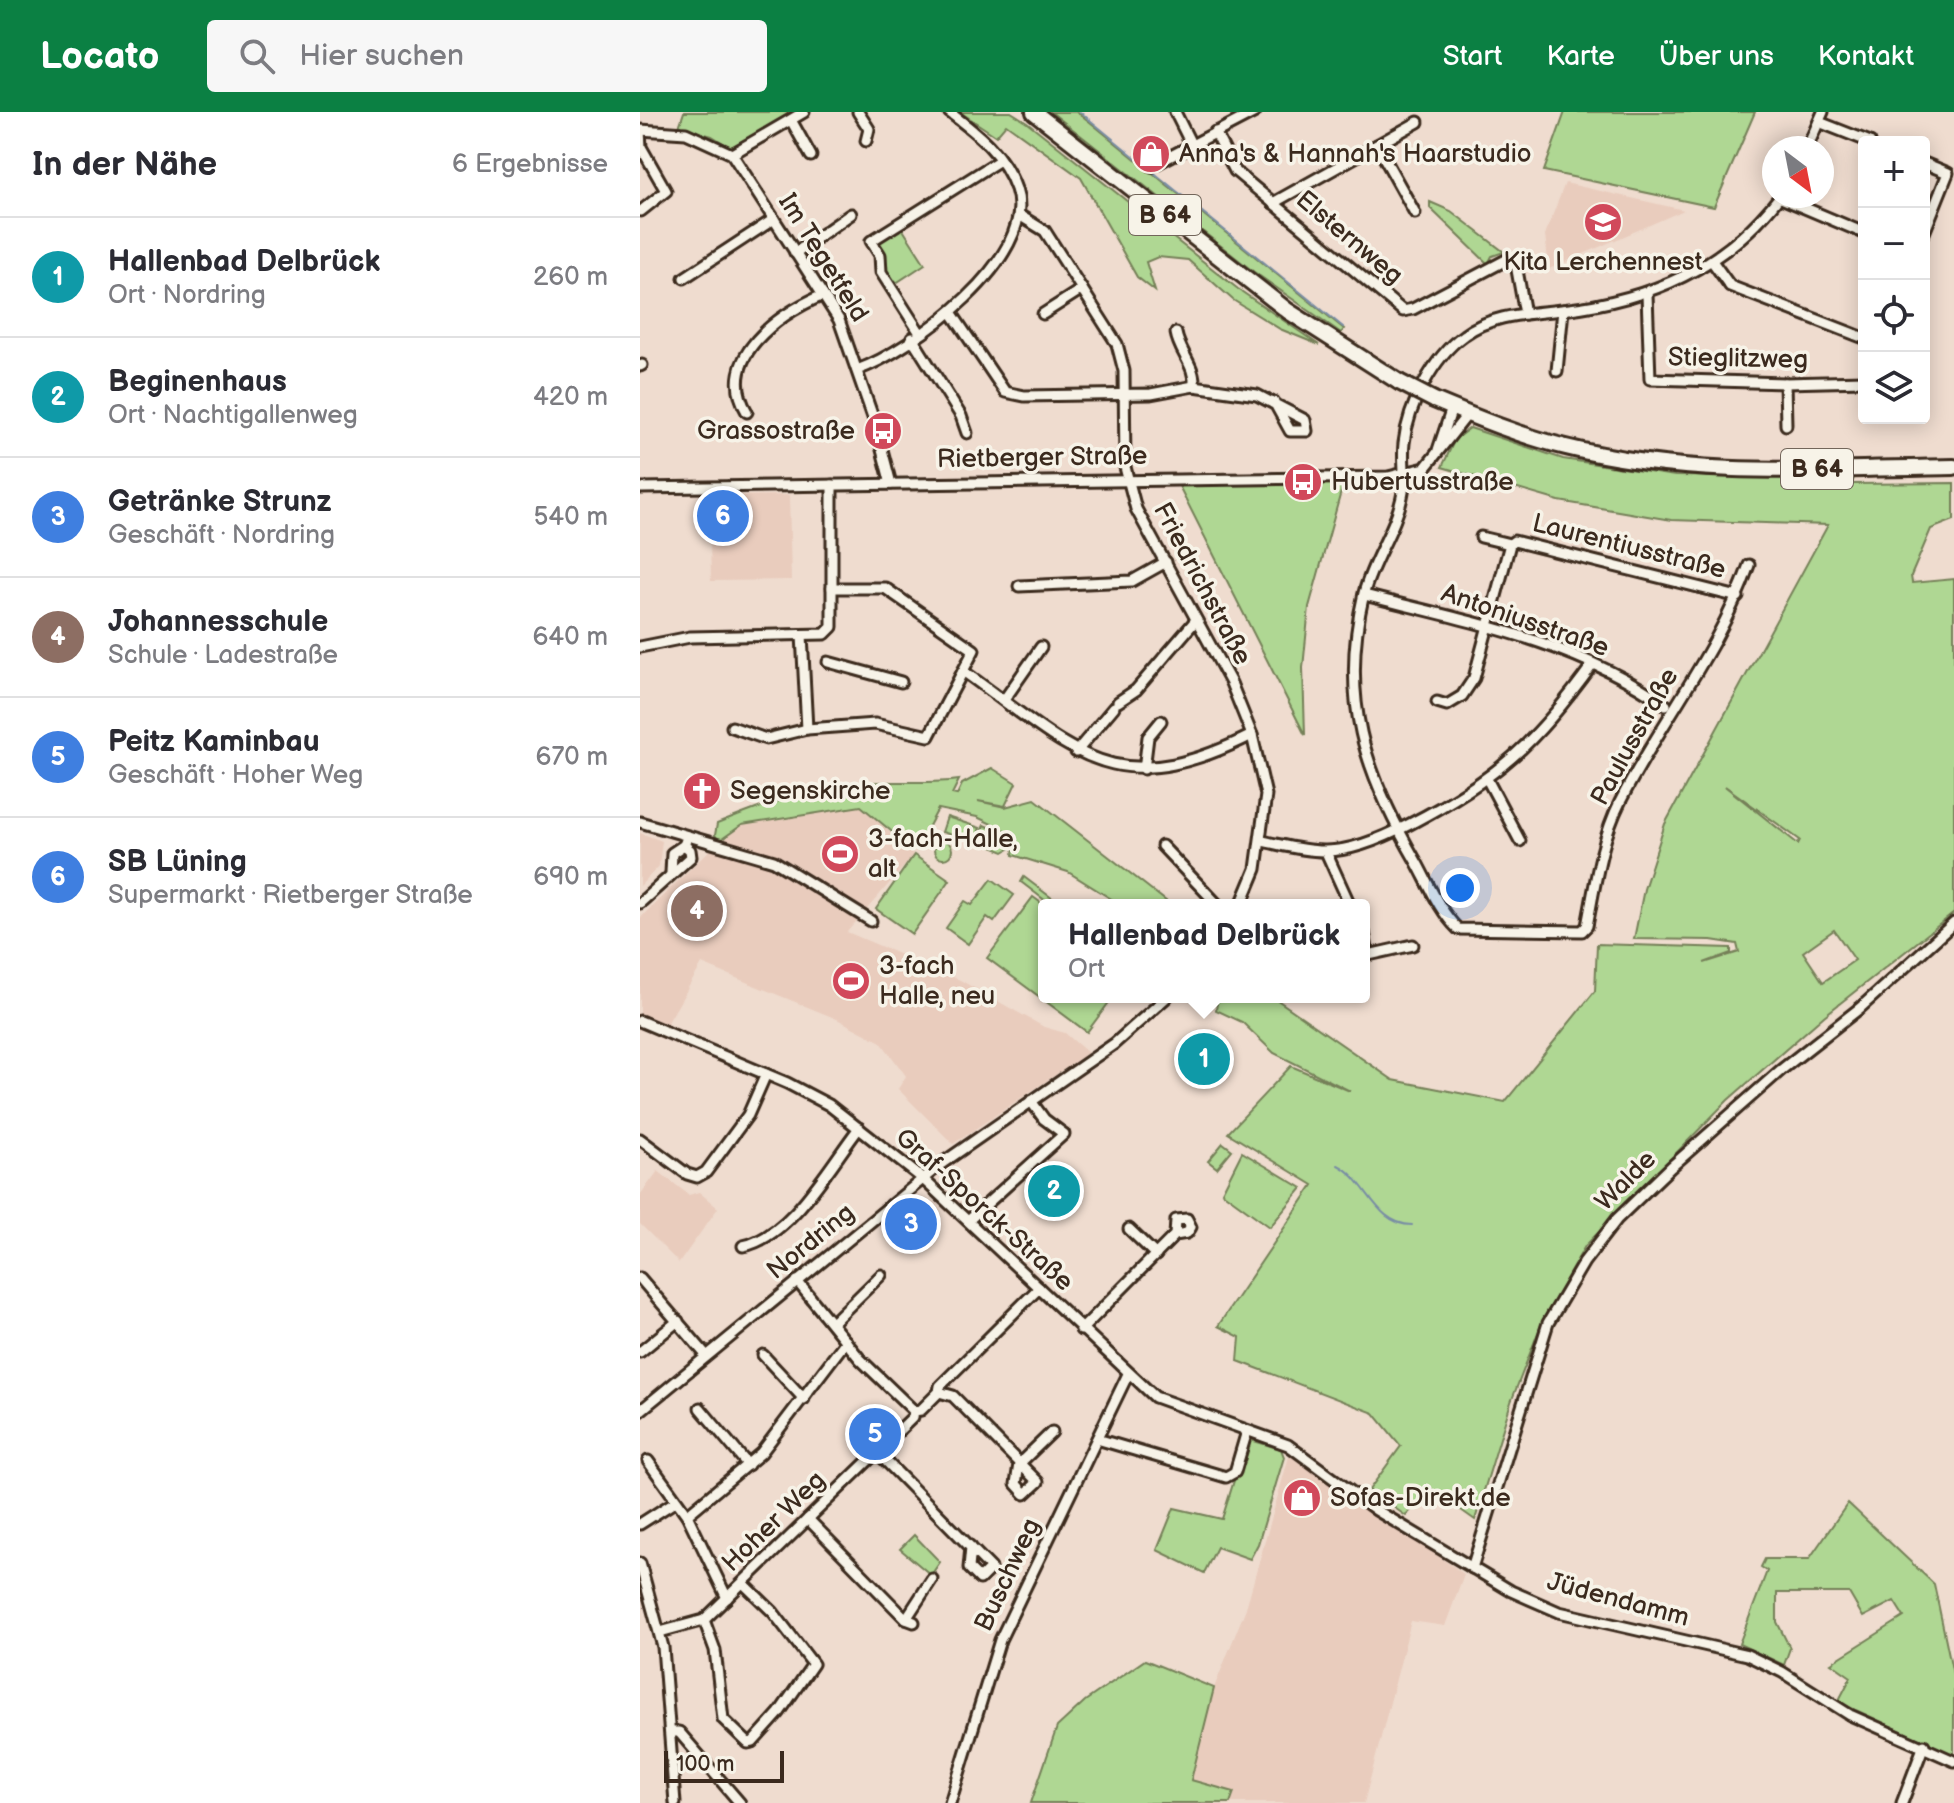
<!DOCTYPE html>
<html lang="de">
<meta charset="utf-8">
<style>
:root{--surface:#fff;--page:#f7f7f7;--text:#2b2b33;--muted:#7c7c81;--line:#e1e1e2;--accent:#0b8043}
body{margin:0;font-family:"Balsamiq Sans",sans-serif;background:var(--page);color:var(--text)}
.controls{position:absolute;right:24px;top:24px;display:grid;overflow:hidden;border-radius:8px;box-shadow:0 4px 20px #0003}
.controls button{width:72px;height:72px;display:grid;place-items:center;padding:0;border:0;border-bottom:2px solid var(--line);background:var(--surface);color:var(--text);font:40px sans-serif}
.compass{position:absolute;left:1122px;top:24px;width:72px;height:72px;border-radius:50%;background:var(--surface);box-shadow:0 4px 20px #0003;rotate:148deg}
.scale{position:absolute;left:24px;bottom:20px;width:120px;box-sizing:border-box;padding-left:8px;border:4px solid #3b2a1e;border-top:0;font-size:22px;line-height:28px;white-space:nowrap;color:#3b2a1e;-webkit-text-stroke:6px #f7f3e8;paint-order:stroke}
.you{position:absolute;left:820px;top:776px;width:28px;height:28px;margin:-20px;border:6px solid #fff;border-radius:50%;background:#1a73e8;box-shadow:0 0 0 12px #1a73e833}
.badge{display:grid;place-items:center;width:52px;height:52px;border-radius:50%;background:var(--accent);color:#fff;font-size:26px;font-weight:700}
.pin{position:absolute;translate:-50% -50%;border:4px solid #fff;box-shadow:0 2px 8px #0006}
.popup{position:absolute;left:398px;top:787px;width:332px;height:104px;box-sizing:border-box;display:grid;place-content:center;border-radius:8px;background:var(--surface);filter:drop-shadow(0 2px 6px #0005);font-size:26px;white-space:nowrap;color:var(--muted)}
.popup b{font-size:30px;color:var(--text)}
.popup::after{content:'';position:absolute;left:50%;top:100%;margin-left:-16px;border:16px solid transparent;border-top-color:var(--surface)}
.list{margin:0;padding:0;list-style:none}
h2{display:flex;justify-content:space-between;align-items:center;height:104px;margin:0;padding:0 32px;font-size:34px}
h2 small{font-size:26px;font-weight:400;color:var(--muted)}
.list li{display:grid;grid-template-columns:52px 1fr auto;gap:24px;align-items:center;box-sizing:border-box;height:120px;padding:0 32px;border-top:2px solid var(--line)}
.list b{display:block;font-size:30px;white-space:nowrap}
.list p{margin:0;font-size:26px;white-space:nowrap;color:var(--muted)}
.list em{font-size:26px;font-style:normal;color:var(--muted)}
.icon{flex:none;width:44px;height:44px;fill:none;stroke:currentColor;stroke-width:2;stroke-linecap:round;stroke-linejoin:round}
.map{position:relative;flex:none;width:1314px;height:1691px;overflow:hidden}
header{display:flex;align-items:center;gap:48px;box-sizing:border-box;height:112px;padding:0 40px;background:var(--accent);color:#fff}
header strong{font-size:38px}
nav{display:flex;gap:44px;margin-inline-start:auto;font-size:28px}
.search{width:560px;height:72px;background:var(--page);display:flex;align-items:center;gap:20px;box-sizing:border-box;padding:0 28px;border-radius:8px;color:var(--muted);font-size:30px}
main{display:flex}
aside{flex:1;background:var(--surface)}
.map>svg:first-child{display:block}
.built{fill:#e9ccbd}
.green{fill:#afd793;stroke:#758058;stroke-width:2;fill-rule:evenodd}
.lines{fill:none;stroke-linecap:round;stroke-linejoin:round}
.stream{stroke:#798ea4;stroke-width:2}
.minor-casing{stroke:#3b2a1e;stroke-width:15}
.primary-casing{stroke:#3b2a1e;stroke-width:20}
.minor{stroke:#f7f3e8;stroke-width:9}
.primary{stroke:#f7f3e8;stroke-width:14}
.primary-bridge-casing{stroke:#3b2a1e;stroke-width:20;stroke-linecap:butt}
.primary-bridge{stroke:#f7f3e8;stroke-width:14}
.labels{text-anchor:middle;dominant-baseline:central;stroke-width:7;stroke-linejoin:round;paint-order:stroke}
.shield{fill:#f7f3e8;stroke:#73665b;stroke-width:2}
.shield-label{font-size:24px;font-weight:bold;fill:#3b2a1e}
.poi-label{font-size:26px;fill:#3b2a1e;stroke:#f7f3e8;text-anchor:start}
.street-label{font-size:26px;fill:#3b2a1e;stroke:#f7f3e8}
</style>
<header>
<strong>Locato</strong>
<div class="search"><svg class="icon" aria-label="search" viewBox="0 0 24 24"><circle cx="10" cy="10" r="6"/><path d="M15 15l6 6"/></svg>Hier suchen</div>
<nav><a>Start</a><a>Karte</a><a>Über uns</a><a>Kontakt</a></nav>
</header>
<main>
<aside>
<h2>In der Nähe<small>6 Ergebnisse</small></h2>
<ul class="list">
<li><span class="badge" style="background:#0f9aa8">1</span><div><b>Hallenbad Delbrück</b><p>Ort · Nordring</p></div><em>260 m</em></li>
<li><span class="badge" style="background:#0f9aa8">2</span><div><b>Beginenhaus</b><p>Ort · Nachtigallenweg</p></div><em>420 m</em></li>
<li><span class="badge" style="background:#3f7fe0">3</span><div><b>Getränke Strunz</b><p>Geschäft · Nordring</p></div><em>540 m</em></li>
<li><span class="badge" style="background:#8d6e63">4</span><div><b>Johannesschule</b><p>Schule · Ladestraße</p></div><em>640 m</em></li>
<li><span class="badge" style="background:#3f7fe0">5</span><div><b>Peitz Kaminbau</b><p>Geschäft · Hoher Weg</p></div><em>670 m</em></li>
<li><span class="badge" style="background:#3f7fe0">6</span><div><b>SB Lüning</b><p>Supermarkt · Rietberger Straße</p></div><em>690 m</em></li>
</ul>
</aside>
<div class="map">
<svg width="1314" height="1691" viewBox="0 0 1314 1691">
<rect width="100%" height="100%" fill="#efdccf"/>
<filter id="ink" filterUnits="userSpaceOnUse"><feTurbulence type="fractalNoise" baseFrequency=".0125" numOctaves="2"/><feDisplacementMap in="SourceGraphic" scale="16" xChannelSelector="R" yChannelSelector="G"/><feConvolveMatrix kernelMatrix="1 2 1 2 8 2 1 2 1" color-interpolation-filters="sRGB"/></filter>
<g filter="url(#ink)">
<g class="built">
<path d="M925 71 1044 98 909 157 905 123Z"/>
<path d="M149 383 151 468 71 469 69 384Z"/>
<path d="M222 694 274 743 207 820 320 868 404 915 425 921 448 941 313 1032 258 977 266 964 241 930 197 907 62 852 27 912 0 902V806L77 731 102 713Z"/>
<path d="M0 721 22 729 19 754 0 774Z"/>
<path d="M18 1059 49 1083 59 1080 78 1096 39 1151 0 1112V1083Z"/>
<path d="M650 1341 824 1462 805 1514 771 1509 724 1691H590L593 1680 551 1668 574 1576 606 1496Z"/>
</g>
<g class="green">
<path d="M44 0H153L93 37 72 24 39 15Z"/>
<path d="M320 0H371L387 10 598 177 679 233 640 217 593 188 548 148 518 145 506 150 515 179 497 165 441 66 366 12 356 24Z"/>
<path d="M411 0H437L450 10 704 217 701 221 614 160Z"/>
<path d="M925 0H1115L1074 95 904 59Z"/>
<path d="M790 90 811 99 864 140 852 144 848 152 790 96Z"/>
<path d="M260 113 285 152 253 173 243 158 235 129Z"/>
<path d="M830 316 923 347 1035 364 1214 366 1212 372 1314 371V408L1291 417 1271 464 1272 471 1314 467V801L1184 904 1088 988 945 1134 903 1208 871 1290 835 1408 790 1376 766 1404 729 1378 761 1334 734 1301 598 1249 600 1225 578 1214 673 1073 588 1021 651 954 710 979 634 941 602 910 576 898 578 885H633L753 968 865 990 955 879 957 832 1091 836V841L1064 851 1099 840 1097 832 1071 828 994 827 1004 777 1025 712 1188 413 1031 408 919 389 802 355 815 327ZM1085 674 1160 728 1158 732 1086 675ZM1194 818 1215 848 1183 870 1163 840Z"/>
<path d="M704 369 669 495 663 556 665 623 538 372Z"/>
<path d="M352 656 376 671 365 694 338 689 365 695 395 687 531 793H481L428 760 373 743 374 734 364 740 337 729 344 713 371 724 374 734 375 723 337 705 298 697 282 727 268 733 221 694 102 713 79 729 75 723 77 712C120 695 161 679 207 672 244 667 282 673 319 668L312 682 317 683 322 672Z"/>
<path d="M307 705 340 716 335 730 302 720Z"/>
<circle cx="303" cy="738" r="9"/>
<path d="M274 743 310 768 272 822 236 797Z"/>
<path d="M384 765 421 793H411L381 770Z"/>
<path d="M352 767 374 783 354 810 347 805 328 832 306 816 325 789 332 793Z"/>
<path d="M393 785 404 793V885H473L447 920 347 846Z"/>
<path d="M583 1031 592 1038 577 1056 568 1049Z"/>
<path d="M602 1040 662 1076 630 1115 582 1080Z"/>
<path d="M607 1327 641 1337 644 1345 618 1432 610 1447 577 1435 564 1461 517 1438 534 1396 582 1407Z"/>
<path d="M1208 1391 1294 1472 1314 1567V1643L1198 1590 1211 1565 1191 1551 1264 1505 1254 1489 1223 1505 1209 1481H1137V1510L1150 1536 1144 1553 1099 1532 1127 1459 1121 1455 1125 1447H1169Z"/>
<path d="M274 1423 300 1450 291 1463 260 1437Z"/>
<path d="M505 1548 574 1576 551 1668 594 1680 590 1691H391L417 1615 445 1589Z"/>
</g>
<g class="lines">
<g class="stream">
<path d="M440 0 507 55"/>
<path d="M512 59 703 215"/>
<path d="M698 1053C727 1067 735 1113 772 1113"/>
</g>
<g class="minor-casing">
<g id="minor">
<path d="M218 0 229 17 226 29"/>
<path d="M535 0 551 32"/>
<path d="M151 8 171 44"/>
<path d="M1179 10 1230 30"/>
<path d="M0 18 46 21 92 42 199 208 235 311 251 372"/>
<path d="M0 19 1 35 26 79 1 99"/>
<path d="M575 20 595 59 763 199 773 197 868 147H875L885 202"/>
<path d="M737 33 775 101"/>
<path d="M1167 36 1183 0"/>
<path d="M92 42 164 0"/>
<path d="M1284 51 1308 61 1284 121"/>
<path d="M512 54 615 0"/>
<path d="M1139 85 1224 121"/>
<path d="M633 91 778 10"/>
<path d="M379 103 405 119 477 232 484 259 485 355 496 397 591 571 612 623 626 683 616 757 601 793"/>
<path d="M155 141 211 102"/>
<path d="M1072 149 1090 174 1224 226"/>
<path d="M44 166 134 107"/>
<path d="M1007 182 1010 267 1145 271 1224 269"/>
<path d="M311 200 365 280 384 284 511 282 554 274 617 283 665 308 667 319H650L634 290"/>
<path d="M403 202 442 177"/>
<path d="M280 221 241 160 240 143 231 129 360 48"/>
<path d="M536 221C539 240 556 254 554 274"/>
<path d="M272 226 321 304 327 321"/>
<path d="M0 254 2 253"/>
<path d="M217 258C271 239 400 145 376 77 364 42 337 21 309 0"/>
<path d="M917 259 923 198"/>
<path d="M1145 271 1146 313"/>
<path d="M107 300C75 246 139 202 183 183"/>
<path d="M798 338 812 296"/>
<path d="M0 376 748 365 785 356 827 303"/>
<path d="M841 425 870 432 874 429 1098 485"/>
<path d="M1109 453C1079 539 1021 609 980 690 961 728 955 773 947 814L942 819 818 817C800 800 789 773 777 751 724 660 699 586 724 481 733 446 757 416 763 380 766 364 762 347 764 331 768 294 793 245 824 223 852 202 889 202 922 198 1010 188 1085 156 1140 84"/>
<path d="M379 474 492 469 526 450"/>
<path d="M724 483C827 509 938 530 1026 593"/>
<path d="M162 523 167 617 235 612 289 624 334 538 245 476H192"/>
<path d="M0 535 50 525 185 522 192 515V373"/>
<path d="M188 550 261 570"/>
<path d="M323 559C435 639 472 693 612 623"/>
<path d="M364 588 401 535"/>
<path d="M478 590 496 578 556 508"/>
<path d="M797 590 807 593 822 584 834 566 870 432"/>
<path d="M92 615 126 627 167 617"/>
<path d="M436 640 474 595"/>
<path d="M504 657 508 625 521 609"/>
<path d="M847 667 880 729"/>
<path d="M0 710 134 749 231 809"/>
<path d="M622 729C642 733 662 739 683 739 712 740 745 725 770 712 857 667 896 631 953 552"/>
<path d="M522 734 578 793"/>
<path d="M686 740 710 793"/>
<path d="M31 761 32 741 44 733 46 728"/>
<path d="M0 791 51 745 50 738 44 733"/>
<path d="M724 820 728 843"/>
<path d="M724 844 773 833"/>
<path d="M0 909 147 971 189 993 283 1067 515 1285 648 1333 736 1398 871 1479 919 1500 1107 1543 1142 1560 1210 1603 1314 1649"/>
<path d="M0 1027 47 1062 57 1065 66 1060 108 1003 126 962"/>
<path d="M328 1109 424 1022 404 1007 391 989"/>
<path d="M489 1117 516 1143"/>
<path d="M103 1134C151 1125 190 1053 219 1016"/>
<path d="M0 1166 66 1243"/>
<path d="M157 1169 220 1247 274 1299"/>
<path d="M192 1211 241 1163"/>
<path d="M441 1218 535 1123 547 1121 551 1115 547 1107 536 1108 535 1123"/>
<path d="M0 1240 38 1209"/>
<path d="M123 1243 164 1287"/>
<path d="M299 1280 313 1284 398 1370 385 1382 376 1372 379 1352 412 1320"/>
<path d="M60 1296 108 1353"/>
<path d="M0 1299 301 1052 474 932 527 885"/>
<path d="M457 1327 586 1365 595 1360 607 1319"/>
<path d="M237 1340 351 1456 340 1467 329 1456 331 1435"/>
<path d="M8 1349 47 1403 87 1486"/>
<path d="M47 1403 121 1341 206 1229"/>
<path d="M168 1407 266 1507 274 1510"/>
<path d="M0 1412 36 1389"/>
<path d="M0 1451 23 1535 35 1691"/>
<path d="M832 1456 908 1211 944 1150 977 1107 1031 1055 1141 958 1220 896 1314 811"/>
<path d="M266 1507 292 1467"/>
<path d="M64 1508 75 1538 83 1607 108 1631 113 1630 139 1601 173 1552 133 1500 103 1471"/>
<path d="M20 1520 64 1508 273 1305 274 1299 281 1298 299 1280 300 1274 399 1176"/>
<path d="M30 1620H39L100 1691"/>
<path d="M310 1691 360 1528 488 1262"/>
<path d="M1262 1691 1284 1633"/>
</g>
</g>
<g class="primary-casing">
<g id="primary">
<path d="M394 0 648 199 759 270"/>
<path d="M794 288C837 306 881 324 926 335 1053 367 1185 357 1314 355"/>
</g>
</g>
<use href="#minor" class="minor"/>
<use href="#primary" class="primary"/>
<g class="primary-bridge-casing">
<path id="primary-bridge" d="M759 270 794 288"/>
</g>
<use href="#primary-bridge" class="primary-bridge"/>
</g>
</g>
<defs>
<g id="shop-disc" transform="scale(2)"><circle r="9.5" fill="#d1495b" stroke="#f7f3e8"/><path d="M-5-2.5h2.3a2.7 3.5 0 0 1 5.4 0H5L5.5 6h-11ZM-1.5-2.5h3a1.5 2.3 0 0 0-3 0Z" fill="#fff"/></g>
<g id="school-disc" transform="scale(2)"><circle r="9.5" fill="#d1495b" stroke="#f7f3e8"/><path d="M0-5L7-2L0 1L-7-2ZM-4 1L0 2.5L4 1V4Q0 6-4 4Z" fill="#fff"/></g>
<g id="bus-disc" transform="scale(2)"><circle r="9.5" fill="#d1495b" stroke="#f7f3e8"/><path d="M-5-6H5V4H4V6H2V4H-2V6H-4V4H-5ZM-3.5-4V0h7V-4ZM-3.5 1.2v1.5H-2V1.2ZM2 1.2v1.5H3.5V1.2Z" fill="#fff"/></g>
<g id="church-disc" transform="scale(2)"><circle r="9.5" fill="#d1495b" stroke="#f7f3e8"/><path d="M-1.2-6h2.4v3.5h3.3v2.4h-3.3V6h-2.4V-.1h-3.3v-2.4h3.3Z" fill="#fff"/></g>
<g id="stadium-disc" transform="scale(2)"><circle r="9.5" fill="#d1495b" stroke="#f7f3e8"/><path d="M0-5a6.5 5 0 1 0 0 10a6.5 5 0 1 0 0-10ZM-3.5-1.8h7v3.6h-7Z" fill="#fff"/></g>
</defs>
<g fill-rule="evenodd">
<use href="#shop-disc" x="511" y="42"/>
<use href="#school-disc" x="963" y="110"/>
<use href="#bus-disc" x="243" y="319"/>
<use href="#bus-disc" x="663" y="370"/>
<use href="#church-disc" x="62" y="679"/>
<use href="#stadium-disc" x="200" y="742"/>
<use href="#stadium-disc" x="211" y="869"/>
<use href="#shop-disc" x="662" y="1386"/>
</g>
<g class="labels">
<g class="shield">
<rect x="489" y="83" width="72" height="40" rx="6"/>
<rect x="1141" y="337" width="72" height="40" rx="6"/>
</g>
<g class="shield-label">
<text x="525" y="103">B 64</text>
<text x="1177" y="357">B 64</text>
</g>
<g class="poi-label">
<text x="539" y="42">Anna's &amp; Hannah's Haarstudio</text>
<text x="963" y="150" text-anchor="middle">Kita Lerchennest</text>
<text x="215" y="319" text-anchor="end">Grassostraße</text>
<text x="691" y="370">Hubertusstraße</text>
<text x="90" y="679">Segenskirche</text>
<text x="228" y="727">3-fach-Halle,<tspan x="228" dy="30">alt</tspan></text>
<text x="239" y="854">3-fach<tspan x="239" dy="30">Halle, neu</tspan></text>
<text x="690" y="1386">Sofas-Direkt.de</text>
</g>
<g class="street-label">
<text transform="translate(709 126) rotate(40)">Elsternweg</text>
<text transform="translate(183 146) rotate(58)">Im Tegetfeld</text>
<text transform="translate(1098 247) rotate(1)">Stieglitzweg</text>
<text transform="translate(402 346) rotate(-1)">Rietberger Straße</text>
<text transform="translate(989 435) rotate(14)">Laurentiusstraße</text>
<text transform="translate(562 472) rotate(62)">Friedrichstraße</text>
<text transform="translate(885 509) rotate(19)">Antoniusstraße</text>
<text transform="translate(995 625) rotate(-61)">Paulusstraße</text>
<text transform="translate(986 1069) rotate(-45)">Walde</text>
<text transform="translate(344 1098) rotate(42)">Graf-Sporck-Straße</text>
<text transform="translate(171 1130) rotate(-39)">Nordring</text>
<text transform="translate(134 1410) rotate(-44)">Hoher Weg</text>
<text transform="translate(368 1463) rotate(-65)">Buschweg</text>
<text transform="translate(978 1488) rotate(15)">Jüdendamm</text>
</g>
</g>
</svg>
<div class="controls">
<button>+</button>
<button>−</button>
<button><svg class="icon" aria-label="locate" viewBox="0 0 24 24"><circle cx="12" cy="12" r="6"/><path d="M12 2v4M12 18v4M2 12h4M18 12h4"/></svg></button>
<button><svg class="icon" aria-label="layers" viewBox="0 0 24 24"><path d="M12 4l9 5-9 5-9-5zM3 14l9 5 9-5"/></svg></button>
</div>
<svg class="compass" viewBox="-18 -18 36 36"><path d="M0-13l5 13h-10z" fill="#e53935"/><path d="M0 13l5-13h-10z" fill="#7c7c81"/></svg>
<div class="scale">100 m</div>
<div class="you"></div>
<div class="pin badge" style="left:564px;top:947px;background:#0f9aa8">1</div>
<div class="popup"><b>Hallenbad Delbrück</b>Ort</div>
<div class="pin badge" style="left:414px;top:1079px;background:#0f9aa8">2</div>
<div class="pin badge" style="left:271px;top:1112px;background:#3f7fe0">3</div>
<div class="pin badge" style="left:57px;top:799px;background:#8d6e63">4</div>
<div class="pin badge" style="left:235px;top:1322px;background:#3f7fe0">5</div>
<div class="pin badge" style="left:83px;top:404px;background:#3f7fe0">6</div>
</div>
</main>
